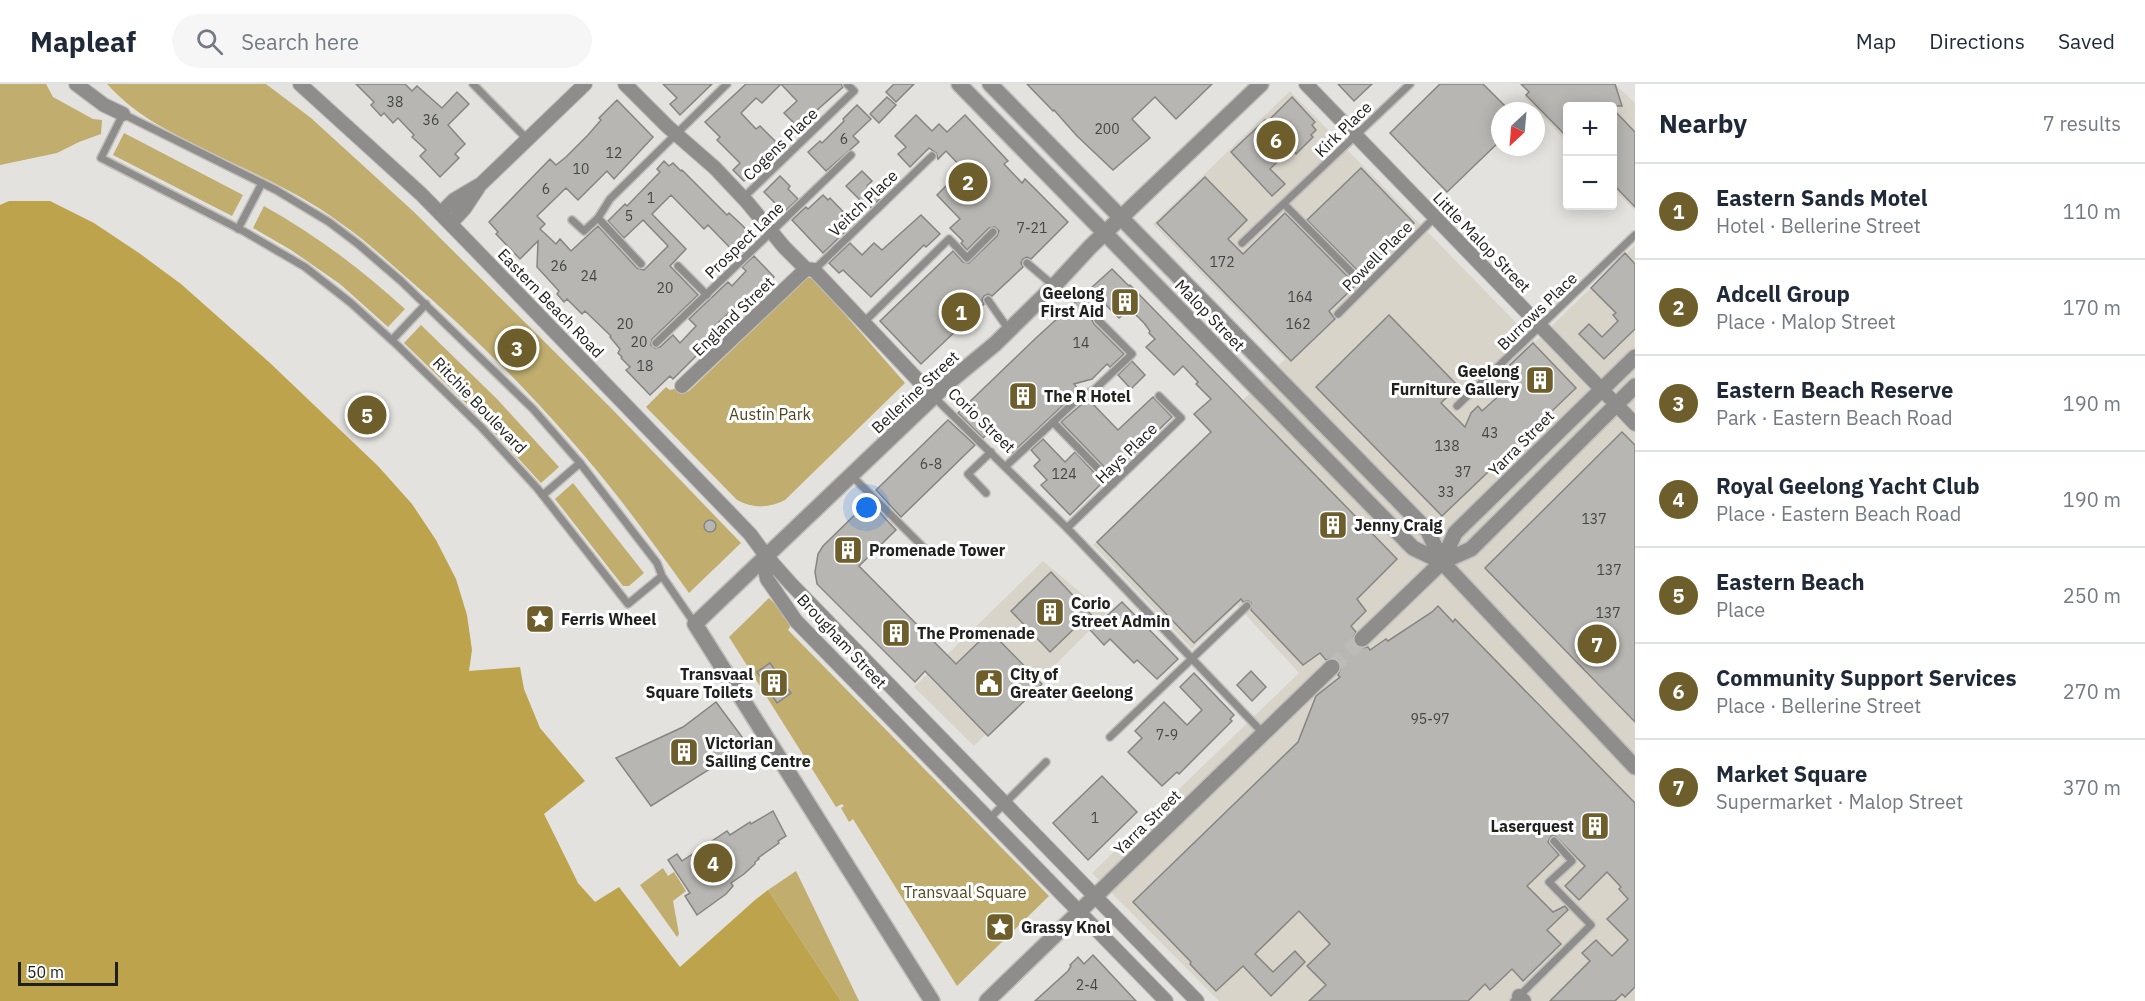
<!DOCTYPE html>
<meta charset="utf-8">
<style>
:root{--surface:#fff;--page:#f6f6f7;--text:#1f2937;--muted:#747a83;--line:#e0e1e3;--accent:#6d5e2b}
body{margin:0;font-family:"IBM Plex Sans",sans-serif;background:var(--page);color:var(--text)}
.controls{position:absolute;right:18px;top:18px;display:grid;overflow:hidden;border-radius:6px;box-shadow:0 3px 15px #0003}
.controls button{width:54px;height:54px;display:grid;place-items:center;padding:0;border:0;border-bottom:2px solid var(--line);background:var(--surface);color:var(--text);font:30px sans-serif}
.compass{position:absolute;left:1491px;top:18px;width:54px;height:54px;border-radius:50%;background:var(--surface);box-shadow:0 3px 15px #0003;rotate:206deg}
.scale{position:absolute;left:18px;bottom:15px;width:100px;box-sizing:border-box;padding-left:6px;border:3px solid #20201f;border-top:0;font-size:16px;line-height:21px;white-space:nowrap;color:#20201f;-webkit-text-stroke:4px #fff;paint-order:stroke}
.you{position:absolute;left:867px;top:424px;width:21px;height:21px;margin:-15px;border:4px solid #fff;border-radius:50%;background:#1a73e8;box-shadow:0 0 0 9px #1a73e833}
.badge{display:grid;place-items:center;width:39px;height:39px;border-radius:50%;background:var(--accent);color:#fff;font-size:20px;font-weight:700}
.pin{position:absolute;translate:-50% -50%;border:3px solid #fff;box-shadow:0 2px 6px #0006}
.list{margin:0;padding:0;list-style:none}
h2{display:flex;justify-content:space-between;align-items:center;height:78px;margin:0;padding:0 24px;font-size:26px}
h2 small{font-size:20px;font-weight:400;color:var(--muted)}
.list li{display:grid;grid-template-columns:39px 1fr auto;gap:18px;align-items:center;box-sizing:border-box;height:96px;padding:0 24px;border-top:2px solid var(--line)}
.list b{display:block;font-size:22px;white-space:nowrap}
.list p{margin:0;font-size:20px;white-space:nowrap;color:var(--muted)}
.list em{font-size:20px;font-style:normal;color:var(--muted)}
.icon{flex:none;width:33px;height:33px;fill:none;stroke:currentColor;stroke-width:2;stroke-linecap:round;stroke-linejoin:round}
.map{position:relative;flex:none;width:1635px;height:917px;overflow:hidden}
header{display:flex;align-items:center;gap:36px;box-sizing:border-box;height:84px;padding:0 30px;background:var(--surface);border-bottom:2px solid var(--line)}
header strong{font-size:28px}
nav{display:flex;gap:33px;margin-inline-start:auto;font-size:21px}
.search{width:420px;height:54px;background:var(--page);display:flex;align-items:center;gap:15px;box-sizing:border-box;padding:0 21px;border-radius:33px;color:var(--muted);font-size:22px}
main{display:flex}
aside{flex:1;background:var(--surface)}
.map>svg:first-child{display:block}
.built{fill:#d8d4ca}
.green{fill:#c1ae6e}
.water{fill:#bda44c}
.building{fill:#b7b6b3;stroke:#868582;stroke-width:1.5}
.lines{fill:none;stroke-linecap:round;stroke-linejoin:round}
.tertiary-tunnel{stroke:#bcbbb8;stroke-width:15;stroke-dasharray:15 8;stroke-linecap:butt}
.service-casing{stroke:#c0bfbc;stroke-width:10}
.minor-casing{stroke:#c0bfbc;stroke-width:16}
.tertiary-casing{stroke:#c0bfbc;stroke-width:18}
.service{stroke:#8e8d8c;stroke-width:7}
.minor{stroke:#8e8d8c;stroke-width:14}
.tertiary{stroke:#8e8d8c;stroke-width:15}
.labels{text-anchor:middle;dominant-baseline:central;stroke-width:6;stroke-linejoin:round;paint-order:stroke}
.number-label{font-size:14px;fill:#464644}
.street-label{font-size:16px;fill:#20201f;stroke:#fff}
.poi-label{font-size:16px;font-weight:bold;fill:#20201f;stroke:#fff;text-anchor:start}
.park-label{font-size:16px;fill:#504520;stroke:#fff}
</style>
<header>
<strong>Mapleaf</strong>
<div class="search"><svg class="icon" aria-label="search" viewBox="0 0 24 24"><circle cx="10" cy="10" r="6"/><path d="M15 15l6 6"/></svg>Search here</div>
<nav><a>Map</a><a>Directions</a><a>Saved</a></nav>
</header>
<main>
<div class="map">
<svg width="1635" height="917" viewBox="0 0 1635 917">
<rect width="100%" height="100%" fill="#e3e2de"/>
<g class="built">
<path d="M1538 0H1615L1635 19V127L1613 104 1612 22H1568L1567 58 1524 13Z"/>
<path d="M1290 7 1535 258 1635 161V917H1219L1092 789 1299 589 1237 521 1192 565 1093 461 1285 275 1153 140Z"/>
<path d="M1043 477 1106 530 974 662 914 603Z"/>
</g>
<g class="green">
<path d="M0 0H46L53 13 93 35 102 36 101 50 79 58 57 69 0 81Z"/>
<path d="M107 0H266L311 34 414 128 611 324 741 459 689 509C667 478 645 448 622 418 558 336 484 260 406 193 384 174 363 154 339 138 293 104 238 83 188 57 154 39 133 28 107 0Z"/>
<path d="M124 49 243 111 232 132 113 71Z"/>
<path d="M264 122C316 151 361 185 405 225L388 243 340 200 291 166 253 144Z"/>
<path d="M807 194H813L905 299 785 416C770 424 753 425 737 416L646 323 666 303 670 306 677 304 687 308 689 307Z"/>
<path d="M421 241 497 315 559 383 541 399 479 332 404 259Z"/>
<path d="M573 399 644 489 629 502H623L555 415Z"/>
<path d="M769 514 793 538 788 546 1049 812 957 902 853 735 849 738 841 724 844 722 842 720 836 723 729 553Z"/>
<path d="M663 784 668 792 674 788 686 807 673 817 679 850 677 853 640 801Z"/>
<path d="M796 787 859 917H841L768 806Z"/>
</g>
<path class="water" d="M9 117H50L94 139 139 169 181 200 270 279 378 382 412 420 436 456 456 495 467 531 472 566 469 587 520 583 524 605 540 644 585 697 544 730 578 799 595 818 619 803 680 883 755 816 768 806 841 917H0V121Z"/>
<g class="building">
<path d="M356 0H405L412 7 417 2 442 24 457 8 469 20 448 41 465 60 455 70 459 74 440 93 420 72 426 66 412 53 414 51 398 34 393 39 384 29 381 32 371 21 374 18Z"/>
<path d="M663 0H712L680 31 670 20 677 14Z"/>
<path d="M746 0H841L843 3 798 43 784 29 797 17 781 0 762 19 756 14 741 29 756 45 760 42 779 61 744 97 733 86 740 79 717 56 720 53 705 38Z"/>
<path d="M894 0H914L896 18 886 8Z"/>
<path d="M1027 0H1212L1176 35 1155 13 1132 35 1150 54 1113 86 1077 52 1054 26 1053 27Z"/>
<path d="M1338 0H1372L1354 17Z"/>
<path d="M1440 0H1483L1510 27H1500V57L1447 108 1390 49Z"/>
<path d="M1521 0H1615L1622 22H1568V54L1526 11 1529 8Z"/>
<path d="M887 13 896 21 879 39 870 30Z"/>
<path d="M1292 13 1315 38 1312 41 1316 46 1311 51 1313 53 1296 70 1291 64 1270 85 1285 100 1272 112 1231 68 1265 36 1267 38Z"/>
<path d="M617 16 653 53 614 95 607 87 578 116 566 104 537 132 545 140 540 145 556 160 560 155 571 167 598 142 637 184 644 186 668 162 643 136 624 154 608 137 625 120 627 122 660 88 657 85 664 77 669 82 673 79 681 87 682 86 727 131 729 129 742 141 755 155 738 172 708 141 704 145 671 111 652 130 686 165 670 182 698 211 652 255 651 261 655 264 660 263 673 251 680 259 696 242 689 235 728 198 732 202 746 187 742 183 754 172 774 193 761 204 759 203 746 216 744 214 712 245 716 252 673 295 670 292 650 311 626 286 630 283 621 274 622 273 618 269 620 265 610 253 611 252 585 227 582 230 567 215 564 218 557 210 559 207 537 183 538 157 520 175 496 150 498 148 489 138 550 75 556 81 566 73 588 51 601 36 599 34Z"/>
<path d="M857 21 871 35 853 52 859 58 826 87 808 68 820 57 822 59 844 37 843 35Z"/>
<path d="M1612 24 1635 48V123L1612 99Z"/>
<path d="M916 31 932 47 939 40 947 48 965 31 1008 77 1004 80 1022 99 1025 95 1068 138 1031 175 1027 173 1023 175 1021 179 1023 183 992 212 988 210 984 212 982 216 984 220 981 223 921 280 880 237 953 167 963 178 969 179 997 152 999 147 995 143 989 144 967 166 961 159 963 157 950 144 960 135 937 111 963 85 946 67 938 75 936 69 929 64 910 83 898 70 906 63 895 52Z"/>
<path d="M1361 84 1414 139 1361 190 1307 136Z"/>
<path d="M862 87 872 97 867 102 880 115 869 125 846 102Z"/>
<path d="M780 92 790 102 788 105 798 115 784 128 764 108Z"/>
<path d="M1205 93 1247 136 1228 155 1243 170 1285 129 1356 201 1329 227 1335 235 1291 277 1157 139Z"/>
<path d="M823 111 828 116 830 114 854 139 823 169 792 136 806 123 808 125Z"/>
<path d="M921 131 940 150 926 163 924 161 871 213 843 186 839 189 829 179 850 159 862 171 874 159 882 166Z"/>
<path d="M1625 169 1635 180V245L1604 275 1579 250 1589 240 1602 253 1618 237 1613 231 1616 229 1591 204Z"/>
<path d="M1112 185 1129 202 1130 201 1397 475 1357 515 1366 527 1351 542 1356 548 1352 557 1355 562 1360 564 1368 563 1370 566 1386 555 1388 557 1432 528 1438 522 1453 538 1455 535 1635 719V903L1625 913 1622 910 1615 917H1550L1590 877 1582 869 1596 856 1612 872 1628 856 1607 835 1628 815 1619 805 1621 803 1607 788 1579 816 1565 802 1585 782 1555 752H1551L1548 758 1559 771 1527 802 1553 828 1565 822 1568 826 1547 846 1561 860 1523 897 1512 885 1490 906 1485 900 1468 917H1309L1326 901 1307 882 1330 860 1299 827 1255 870 1273 888 1295 867 1305 878 1271 912 1243 882 1216 907 1190 880 1191 878 1133 818 1298 658 1316 612 1340 593 1338 591 1342 581 1335 574 1326 576 1320 569 1303 581 1251 526V519L1248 517 1243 518 1241 515 1194 559 1097 458 1211 348 1194 330 1211 315 1196 300 1198 298 1183 282 1174 291 1146 263 1155 255 1149 249 1150 247 1144 239 1130 225 1119 234 1106 221 1091 234 1094 240 1124 270 1110 283 1107 280 1092 295 1074 300 1079 306 1009 372 988 349 983 354 958 329 1037 253Z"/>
<path d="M1389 231 1458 302 1441 319 1465 343 1471 329 1478 322 1482 327 1503 308 1493 297 1533 259 1576 304 1442 432 1316 303Z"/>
<path d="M1132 277 1145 291 1131 305 1118 291Z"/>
<path d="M1153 313 1172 333 1112 391 1061 338 1088 315 1118 346Z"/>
<path d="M948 336 975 361 901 433 876 406Z"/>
<path d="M1622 348 1635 361V638L1485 484Z"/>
<path d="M1043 355 1065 378 1075 368 1103 398 1070 431 1041 401 1047 396 1034 382 1040 376 1031 366Z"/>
<path d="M869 417 896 446 859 482 956 580 990 547 1042 600 988 652 925 587 915 598 817 500 815 488 818 470 823 462Z"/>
<circle cx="710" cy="442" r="6"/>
<path d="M1051 488 1099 539 1122 518 1178 575 1157 595 1137 576 1134 579 1110 555 1104 561 1082 537 1050 568 1011 527Z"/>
<path d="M770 579 791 609 777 619 757 588Z"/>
<path d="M1251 587 1266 603 1252 617 1237 601Z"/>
<path d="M1194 589 1234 631 1230 635 1232 637 1179 690 1177 688 1162 702 1128 668 1142 654 1135 647 1164 618 1187 641 1202 626 1180 603Z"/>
<path d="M716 618 748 661 651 722 616 674 683 643Z"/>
<path d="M1102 692 1137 728 1088 776 1053 739Z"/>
<path d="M773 727 786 752 778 757 779 759 758 774 759 775 755 778V780L744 790 731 799 733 802 726 810 697 831 685 812 690 809 668 776 677 770 682 777 727 747 730 751 750 738 751 740Z"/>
<path d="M1093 871 1136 917H1035L1068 887 1071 882 1070 881 1078 873 1084 880Z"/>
</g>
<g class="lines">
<path class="tertiary-tunnel" d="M1332 583 1362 555"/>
<g class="service-casing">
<g id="service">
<path d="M473 0 527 55"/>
<path d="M743 114 854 7 847 0"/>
<path d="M1284 120 1365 202"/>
<path d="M598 134 641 180"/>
<path d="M572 136 584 147 598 134 610 115 727 0"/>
<path d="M238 145 262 99"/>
<path d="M1242 159 1410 0"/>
<path d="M1027 179 1054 202"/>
<path d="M678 182 707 211"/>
<path d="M814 186 932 72"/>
<path d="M988 216 1009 246"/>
<path d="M1338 230 1435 133"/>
<path d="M864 238 949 155 967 174 993 148"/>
<path d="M392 256 426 220"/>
<path d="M656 259 851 71"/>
<path d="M934 313 1067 444 1263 649"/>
<path d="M1457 322 1635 151"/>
<path d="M1053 338 1113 400"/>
<path d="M1006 382 1082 311 1094 306 1132 270 1098 236"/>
<path d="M852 392 927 467"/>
<path d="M986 409 968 390 991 368"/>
<path d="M543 411 580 379"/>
<path d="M1067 444 1181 334 1159 312"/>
<path d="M662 492 628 520 537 404 481 343 397 261 351 219 305 183 245 148 101 74 123 30 276 106 329 138 358 160 401 197 533 325 580 379 657 479 662 492 695 540"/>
<path d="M1110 653 1247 522"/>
<path d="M989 735 1046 678"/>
<path d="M1514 917 1591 841 1549 798 1572 777 1554 757"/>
</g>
</g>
<g class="minor-casing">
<g id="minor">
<path d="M76 0 104 21 123 30"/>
<path d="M300 0 421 110 469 159 750 450 767 473 791 500 1197 917"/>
<path d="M625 0 668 43 715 84 747 118 784 163 806 185 814 186 934 313"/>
<path d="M1306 0 1635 340"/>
<path d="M441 129 454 116 481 100 585 0"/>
<path d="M451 139 464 125 478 104"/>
<path d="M682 302 806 185"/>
<path d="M767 473 765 486 767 495 796 537 1166 917"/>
<path d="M1519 912 1524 917"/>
</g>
</g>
<g class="tertiary-casing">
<g id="tertiary">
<path d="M959 0 1413 464 1442 478"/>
<path d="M990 0 1428 447 1442 478 1635 683"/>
<path d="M1442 478 1455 449 1635 273"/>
<path d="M1362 555 1442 478 1471 465 1635 302"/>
<path d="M932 917 695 540 949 298 995 260 1054 202 1090 163 1261 0"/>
<path d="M987 917 1332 583"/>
</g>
</g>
<use href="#service" class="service"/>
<use href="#minor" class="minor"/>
<use href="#tertiary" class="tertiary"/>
</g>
<defs>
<g id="building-square" transform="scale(1.5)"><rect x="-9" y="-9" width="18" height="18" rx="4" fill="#6d5e2b" stroke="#fff"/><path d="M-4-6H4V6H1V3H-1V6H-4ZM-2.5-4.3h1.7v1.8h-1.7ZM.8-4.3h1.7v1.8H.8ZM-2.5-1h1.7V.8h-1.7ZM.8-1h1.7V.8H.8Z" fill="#fff"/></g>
<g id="sight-square" transform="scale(1.5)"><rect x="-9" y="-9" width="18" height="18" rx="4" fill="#6d5e2b" stroke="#fff"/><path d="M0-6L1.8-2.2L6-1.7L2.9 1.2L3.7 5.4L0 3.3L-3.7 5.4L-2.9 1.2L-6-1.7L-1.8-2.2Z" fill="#fff"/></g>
<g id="civic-square" transform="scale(1.5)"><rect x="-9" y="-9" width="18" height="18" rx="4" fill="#6d5e2b" stroke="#fff"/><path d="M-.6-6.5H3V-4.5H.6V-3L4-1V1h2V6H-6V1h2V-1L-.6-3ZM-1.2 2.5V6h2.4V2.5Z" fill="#fff"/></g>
</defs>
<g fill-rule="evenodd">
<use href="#building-square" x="1125" y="218"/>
<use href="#building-square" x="1540" y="296"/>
<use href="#building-square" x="1023" y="312"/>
<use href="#building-square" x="1333" y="441"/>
<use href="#building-square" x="848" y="466"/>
<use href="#building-square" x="1050" y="528"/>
<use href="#sight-square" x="540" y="535"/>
<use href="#building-square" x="896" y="549"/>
<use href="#building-square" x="774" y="599"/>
<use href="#civic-square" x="989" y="599"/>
<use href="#building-square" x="684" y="668"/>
<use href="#building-square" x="1595" y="742"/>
<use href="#sight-square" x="1000" y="843"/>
</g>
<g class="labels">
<g class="number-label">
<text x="395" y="18">38</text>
<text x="431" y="36">36</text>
<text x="1107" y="45">200</text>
<text x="844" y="55">6</text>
<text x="614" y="69">12</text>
<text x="581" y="85">10</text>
<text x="546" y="105">6</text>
<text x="651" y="114">1</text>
<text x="629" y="132">5</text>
<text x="1032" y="144">7-21</text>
<text x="1222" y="178">172</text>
<text x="559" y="182">26</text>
<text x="589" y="192">24</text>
<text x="665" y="204">20</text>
<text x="1300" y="213">164</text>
<text x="625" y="240">20</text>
<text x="1298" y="240">162</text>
<text x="639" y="258">20</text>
<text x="1081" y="259">14</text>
<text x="645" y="282">18</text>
<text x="1490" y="349">43</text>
<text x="1447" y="362">138</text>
<text x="931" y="380">6-8</text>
<text x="1463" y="388">37</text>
<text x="1064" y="390">124</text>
<text x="1446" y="408">33</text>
<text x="1594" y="435">137</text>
<text x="1609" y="486">137</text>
<text x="1608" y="529">137</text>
<text x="1430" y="635">95-97</text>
<text x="1167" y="651">7-9</text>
<text x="1095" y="734">1</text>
<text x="1087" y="901">2-4</text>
</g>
<g class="street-label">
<text transform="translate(1343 45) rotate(-44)">Kirk Place</text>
<text transform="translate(780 60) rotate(-44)">Cogens Place</text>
<text transform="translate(863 119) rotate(-44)">Veitch Place</text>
<text transform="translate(744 156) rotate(-44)">Prospect Lane</text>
<text transform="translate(1482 158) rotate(46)">Little Malop Street</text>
<text transform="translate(1377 172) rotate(-45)">Powell Place</text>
<text transform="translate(551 219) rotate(46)">Eastern Beach Road</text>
<text transform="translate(1537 227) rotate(-44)">Burrows Place</text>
<text transform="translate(1210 231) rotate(46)">Malop Street</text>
<text transform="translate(733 232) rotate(-44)">England Street</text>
<text transform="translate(915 308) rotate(-43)">Bellerine Street</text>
<text transform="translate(480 321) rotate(46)">Ritchie Boulevard</text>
<text transform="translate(982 336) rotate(44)">Corio Street</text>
<text transform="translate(1521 359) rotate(-45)">Yarra Street</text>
<text transform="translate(1126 369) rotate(-44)">Hays Place</text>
<text transform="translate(842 557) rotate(47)">Brougham Street</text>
<text transform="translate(1147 738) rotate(-44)">Yarra Street</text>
</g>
<g class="poi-label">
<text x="1104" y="209" text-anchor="end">Geelong<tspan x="1104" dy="18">First Aid</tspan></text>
<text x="1519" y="287" text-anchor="end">Geelong<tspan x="1519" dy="18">Furniture Gallery</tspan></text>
<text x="1044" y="312">The R Hotel</text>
<text x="1354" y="441">Jenny Craig</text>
<text x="869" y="466">Promenade Tower</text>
<text x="1071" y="519">Corio<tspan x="1071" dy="18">Street Admin</tspan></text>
<text x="561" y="535">Ferris Wheel</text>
<text x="917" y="549">The Promenade</text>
<text x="753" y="590" text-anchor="end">Transvaal<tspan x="753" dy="18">Square Toilets</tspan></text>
<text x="1010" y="590">City of<tspan x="1010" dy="18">Greater Geelong</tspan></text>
<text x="705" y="659">Victorian<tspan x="705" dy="18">Sailing Centre</tspan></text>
<text x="1574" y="742" text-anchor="end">Laserquest</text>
<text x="1021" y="843">Grassy Knol</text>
</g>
<g class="park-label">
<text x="770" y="330">Austin Park</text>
<text x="965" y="808">Transvaal Square</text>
</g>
</g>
</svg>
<div class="controls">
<button>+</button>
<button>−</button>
</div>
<svg class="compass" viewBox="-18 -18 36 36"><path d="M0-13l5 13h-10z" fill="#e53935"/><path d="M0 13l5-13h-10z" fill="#747a83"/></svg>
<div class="scale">50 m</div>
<div class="you"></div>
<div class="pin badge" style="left:961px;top:228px">1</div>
<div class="pin badge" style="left:968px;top:98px">2</div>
<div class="pin badge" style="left:517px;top:264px">3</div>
<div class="pin badge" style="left:713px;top:779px">4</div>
<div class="pin badge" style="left:367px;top:331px">5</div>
<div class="pin badge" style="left:1276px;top:56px">6</div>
<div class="pin badge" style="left:1597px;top:560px">7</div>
</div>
<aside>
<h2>Nearby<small>7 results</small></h2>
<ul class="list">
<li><span class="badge">1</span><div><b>Eastern Sands Motel</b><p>Hotel · Bellerine Street</p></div><em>110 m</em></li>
<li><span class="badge">2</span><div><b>Adcell Group</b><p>Place · Malop Street</p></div><em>170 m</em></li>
<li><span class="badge">3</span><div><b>Eastern Beach Reserve</b><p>Park · Eastern Beach Road</p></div><em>190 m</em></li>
<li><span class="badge">4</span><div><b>Royal Geelong Yacht Club</b><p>Place · Eastern Beach Road</p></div><em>190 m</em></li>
<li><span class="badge">5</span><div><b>Eastern Beach</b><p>Place</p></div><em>250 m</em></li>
<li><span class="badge">6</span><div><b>Community Support Services</b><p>Place · Bellerine Street</p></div><em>270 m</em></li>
<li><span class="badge">7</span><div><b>Market Square</b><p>Supermarket · Malop Street</p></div><em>370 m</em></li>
</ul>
</aside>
</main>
